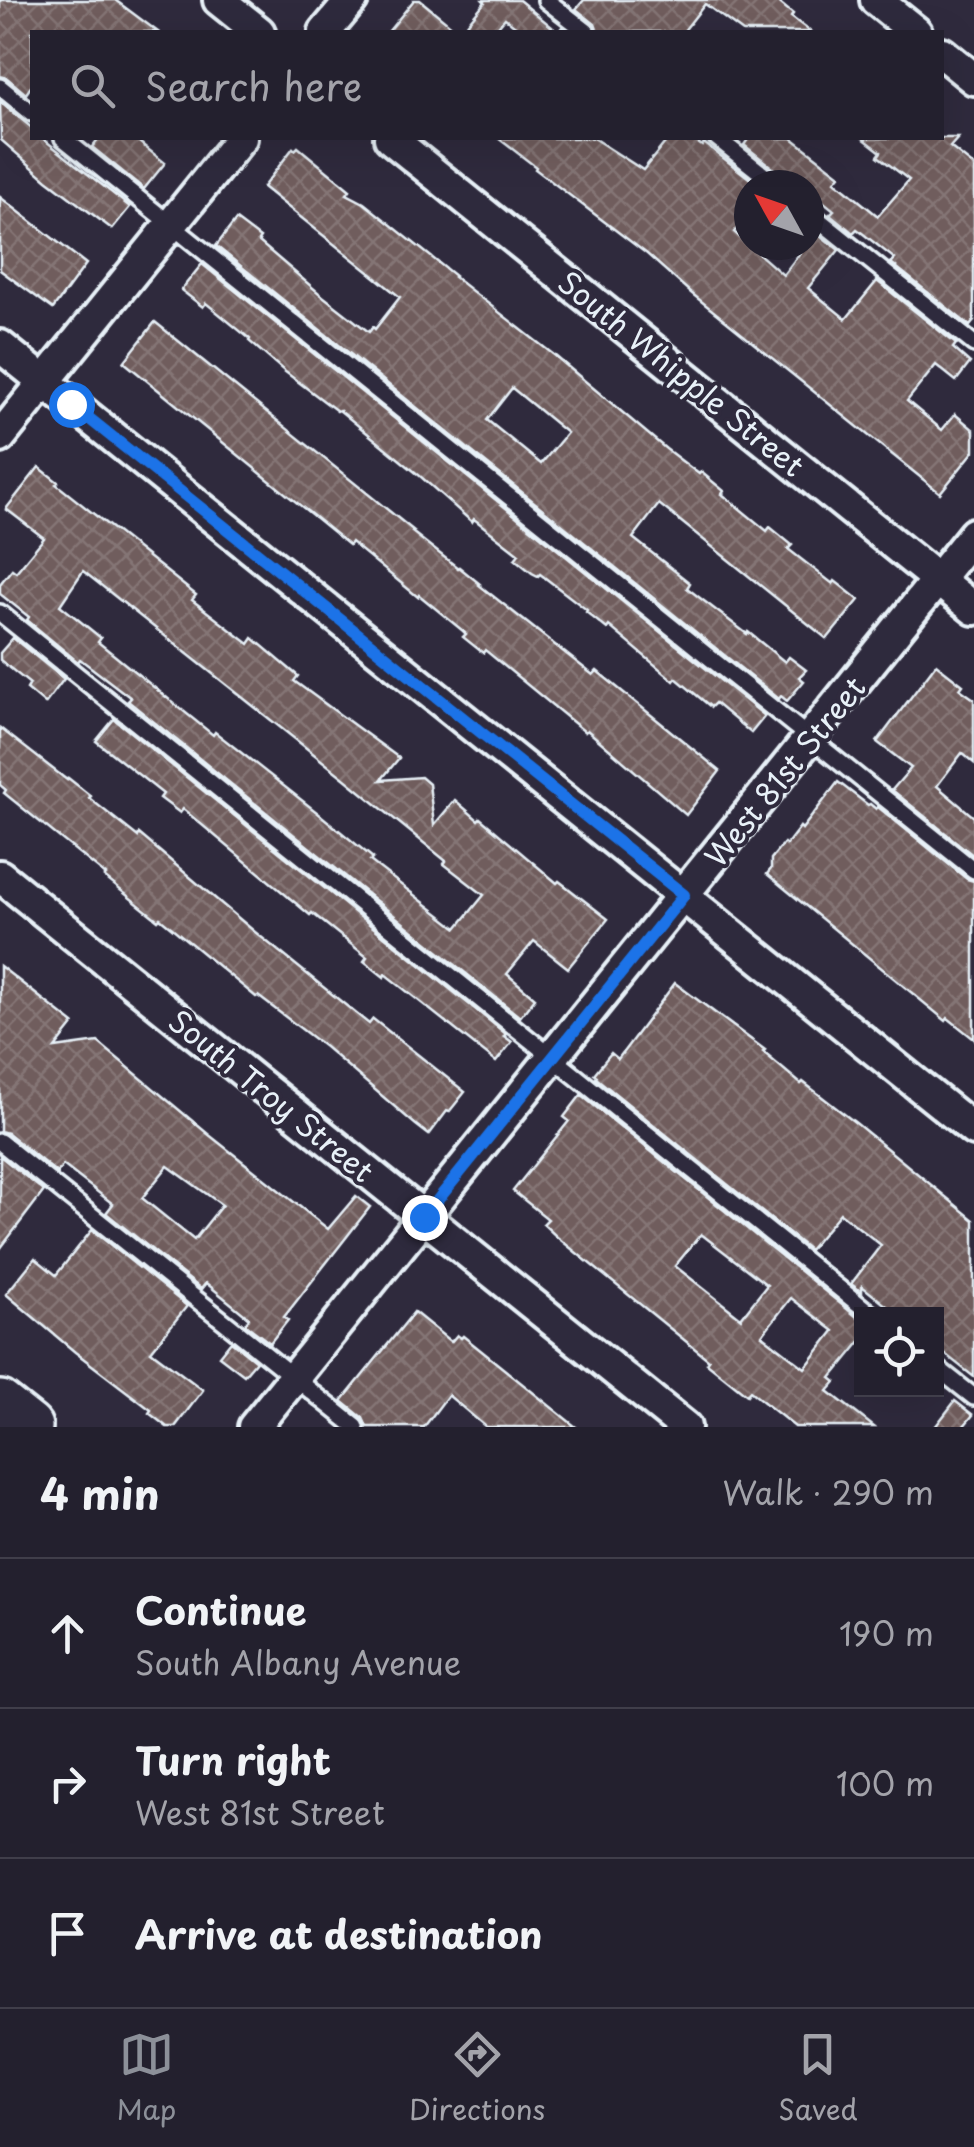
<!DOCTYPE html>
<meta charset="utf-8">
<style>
:root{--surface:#23202e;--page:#2b2836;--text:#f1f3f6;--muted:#a3a3aa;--line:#403e4a;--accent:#8c9099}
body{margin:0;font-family:"Playpen Sans",sans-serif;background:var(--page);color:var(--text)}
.controls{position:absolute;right:30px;bottom:30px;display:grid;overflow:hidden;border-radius:0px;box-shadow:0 10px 40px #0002}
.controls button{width:90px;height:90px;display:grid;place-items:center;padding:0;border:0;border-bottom:2px solid var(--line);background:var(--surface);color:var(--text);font:50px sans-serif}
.compass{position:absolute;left:734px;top:170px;width:90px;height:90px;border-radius:50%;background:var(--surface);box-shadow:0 10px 40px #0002;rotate:310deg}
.stop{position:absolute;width:30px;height:30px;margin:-22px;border:8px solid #1a73e8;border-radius:50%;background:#fff}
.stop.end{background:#1a73e8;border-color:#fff;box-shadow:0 2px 10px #0008}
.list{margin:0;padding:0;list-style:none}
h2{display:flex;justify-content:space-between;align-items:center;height:130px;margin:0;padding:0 40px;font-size:42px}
h2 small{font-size:32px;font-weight:400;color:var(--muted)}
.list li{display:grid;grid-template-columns:65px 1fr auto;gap:30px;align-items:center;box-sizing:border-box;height:150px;padding:0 40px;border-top:2px solid var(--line)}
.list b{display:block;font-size:38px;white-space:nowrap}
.list p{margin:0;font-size:32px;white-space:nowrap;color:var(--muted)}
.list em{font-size:32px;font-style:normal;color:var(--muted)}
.icon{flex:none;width:55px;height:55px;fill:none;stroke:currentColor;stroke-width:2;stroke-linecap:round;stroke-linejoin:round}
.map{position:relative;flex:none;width:974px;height:1427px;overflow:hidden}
.search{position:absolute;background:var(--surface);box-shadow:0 10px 40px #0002;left:30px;right:30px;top:30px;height:110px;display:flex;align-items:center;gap:25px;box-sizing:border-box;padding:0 35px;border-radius:0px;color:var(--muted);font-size:38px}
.sheet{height:580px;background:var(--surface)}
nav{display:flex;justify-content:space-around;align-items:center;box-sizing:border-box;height:140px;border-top:2px solid var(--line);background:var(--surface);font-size:28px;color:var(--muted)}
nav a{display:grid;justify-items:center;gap:5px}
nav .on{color:var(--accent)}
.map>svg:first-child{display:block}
.building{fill:url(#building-cross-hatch);stroke:#e8f1f8;stroke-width:2.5;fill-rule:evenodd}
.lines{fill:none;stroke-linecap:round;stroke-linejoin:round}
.service-casing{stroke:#e8f1f8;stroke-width:22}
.minor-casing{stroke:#e8f1f8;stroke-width:38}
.secondary-casing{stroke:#e8f1f8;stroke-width:52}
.service{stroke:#2f2a3d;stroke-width:15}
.minor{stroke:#2f2a3d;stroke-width:30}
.secondary{stroke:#2f2a3d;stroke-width:45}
.route{stroke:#1a73e8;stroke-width:12}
.labels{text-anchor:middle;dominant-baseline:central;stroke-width:8;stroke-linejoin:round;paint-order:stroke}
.street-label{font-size:30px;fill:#e8f1f8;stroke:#2f2a3d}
</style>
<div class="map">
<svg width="974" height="1427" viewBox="0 0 974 1427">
<defs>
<pattern id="building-cross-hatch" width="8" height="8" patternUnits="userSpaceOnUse" patternTransform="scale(2.5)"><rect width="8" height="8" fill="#705d5d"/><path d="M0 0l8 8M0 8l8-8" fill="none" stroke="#847575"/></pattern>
</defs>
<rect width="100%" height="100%" fill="#2f2a3d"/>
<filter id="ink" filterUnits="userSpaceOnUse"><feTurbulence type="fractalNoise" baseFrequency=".01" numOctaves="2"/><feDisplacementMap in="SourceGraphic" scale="20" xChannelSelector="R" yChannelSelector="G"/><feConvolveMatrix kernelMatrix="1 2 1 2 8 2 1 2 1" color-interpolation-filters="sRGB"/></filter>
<g filter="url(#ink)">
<g class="building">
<path d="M0 0H115L158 32H32V85L26 94 7 78 0 76Z"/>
<path d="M414 0H420L459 32H388Z"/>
<path d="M483 0H519L558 32 562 27 569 32H523L505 18 493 32H460L485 2Z"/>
<path d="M584 0H776L793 14 791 17 811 32H743L705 4 683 32H598L595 24 576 9Z"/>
<path d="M0 102 32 128V138H42L130 207 112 229 47 180 1 140Z"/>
<path d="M99 138H134L165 163 144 189 92 147Z"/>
<path d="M498 138H593L643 170 669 138H691L702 146 704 143 758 185H749V213L734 232 783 275 806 245H809V241L816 232 839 250 808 288 846 319 877 281 956 344 953 348 970 363 956 381 936 365 907 401 942 430 955 414 974 430V451L940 493 691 293 647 254 535 169 536 167Z"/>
<path d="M749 138H792L840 175 835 181 878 216 909 180 878 156 881 152 863 138H958L950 147 974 166V321L970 326 891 263 895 259 857 229 853 233 830 214 834 210 809 190V185L800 182 797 185H787L783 176 744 145Z"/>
<path d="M298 147 350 190 347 194 364 203 455 276 454 277 554 355 666 449 699 474 701 472 724 491 722 494 767 531 770 527 792 545 788 549 833 584 835 581 859 600 827 639 659 504 633 538 690 583 687 588 747 634 748 632 785 662 789 657 806 670 799 677 804 681 787 701 781 696 779 699 216 246 236 220 260 238 258 241 319 293 369 332 373 327 375 329 400 297 263 187 293 148 295 150ZM512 388 567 433 541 464 487 420Z"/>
<path d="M0 197 86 264 53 309 0 270Z"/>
<path d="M202 264 765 716 751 733 715 703 711 707 676 678 674 681 609 626 607 629 586 612 587 610 540 574 538 576 532 573 515 559 519 554 474 519 472 522 420 476 339 410 337 411 284 371 249 341 250 339 206 303 203 307 181 290Z"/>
<path d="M155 322 414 531 412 532 458 568 459 567 480 584 479 585 593 675 597 671 720 771 686 815 587 730 585 732 485 650 483 653 463 637 466 634 463 631 419 595 418 597 351 542 349 545 124 362Z"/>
<path d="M39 467 58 482 56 484 196 595 192 600 249 644 253 638 298 676 294 681 399 758 381 780 421 777 429 784 434 825 455 800 478 820 480 818 557 883 559 881 608 919 568 968 534 941 507 974 535 998 520 1017 128 701 131 698 80 659 78 662 27 620 29 617 0 594V584L12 569 16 572 44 538 6 509ZM83 571 344 778 446 861 444 864 484 895 457 928 370 861 373 858 318 813 215 732 213 735 98 642 101 638 60 605Z"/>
<path d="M13 638 64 679 45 704 27 689 30 684 0 660V653Z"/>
<path d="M936 664 963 685 960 689 974 699V763L962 753 937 786 974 817V856L892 790 911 768 877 742Z"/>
<path d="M114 719 506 1034 504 1036 512 1042 496 1062 385 974 384 977 364 961 367 957 312 913 310 915 183 809 180 813 160 798 163 794 96 741Z"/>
<path d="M0 728 67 780 68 778 91 796 89 798 138 837 139 834 255 932 369 1024 373 1019 465 1092 449 1112 447 1111 429 1135 416 1125 325 1047 258 996 256 997 160 918 158 920 104 877 106 875 4 793 6 790 0 785Z"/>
<path d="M838 782 868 805 870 804 876 809 878 807 967 879 974 881V1039L948 1018 946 1021 767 874 771 869V859L784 843 786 845 800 827 802 829Z"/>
<path d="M0 966 74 1024 55 1048 98 1042 208 1134 328 1229 356 1196 370 1207 284 1317 288 1320 270 1343 245 1324 249 1318 206 1283 201 1289 106 1213 113 1204 63 1165 57 1173 7 1133 0 1131ZM168 1166 222 1205 194 1240 142 1198Z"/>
<path d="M675 983 765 1050 763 1052 801 1084 803 1082 857 1124 974 1220V1377L936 1347V1314H897L862 1286V1292L851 1284 881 1245 840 1213 809 1250 596 1078 597 1076 594 1074 611 1053 618 1059Z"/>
<path d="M581 1095 862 1321V1340L831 1378 836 1382 828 1391 874 1427H795L750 1391 747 1395 707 1363 709 1360 557 1237 543 1224 548 1219 513 1191 569 1121 564 1117ZM701 1234 767 1285 741 1318 675 1266ZM791 1298 834 1331 805 1368 762 1335Z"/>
<path d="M0 1156 44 1191 0 1249Z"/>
<path d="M92 1230 187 1306 151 1351 203 1390 175 1427H167L149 1413 151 1410 75 1352 6 1294 35 1258 56 1275Z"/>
<path d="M414 1312 451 1342 457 1335 461 1338 463 1336 576 1427H486L448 1395 424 1427H367L363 1418 342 1401Z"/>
<path d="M231 1341 256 1361 244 1375 219 1356Z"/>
<path d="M955 1401 973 1415 963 1427H935Z"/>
</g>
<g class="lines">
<g class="service-casing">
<g id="service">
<path d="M546 0 587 32"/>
<path d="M0 87 32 113"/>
<path d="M63 138 974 870"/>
<path d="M717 138 776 185"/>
<path d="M809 212 974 344"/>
<path d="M0 613 871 1314"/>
<path d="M0 1142 356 1427"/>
<path d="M936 1367 974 1397"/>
</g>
</g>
<g class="minor-casing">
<g id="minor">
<path d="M219 0 259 32"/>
<path d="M876 0 916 32"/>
<path d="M325 32 352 0"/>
<path d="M942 53 974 79"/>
<path d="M390 138 974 609"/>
<path d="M0 346 974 1130"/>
<path d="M0 437 241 138"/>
<path d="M0 876 685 1427"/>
<path d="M254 1427 974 534"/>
</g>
</g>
<g class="secondary-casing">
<path id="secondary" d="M0 1404 29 1427"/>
</g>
<use href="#service" class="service"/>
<use href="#minor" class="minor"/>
<use href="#secondary" class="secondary"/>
</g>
</g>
<g class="lines" filter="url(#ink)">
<path class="route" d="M71 404 684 895 424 1217"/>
</g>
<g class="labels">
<g class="street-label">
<text transform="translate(682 373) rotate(39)">South Whipple Street</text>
<text transform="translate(784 771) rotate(-51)">West 81st Street</text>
<text transform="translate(272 1095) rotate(39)">South Troy Street</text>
</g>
</g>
</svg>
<div class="controls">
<button><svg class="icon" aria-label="locate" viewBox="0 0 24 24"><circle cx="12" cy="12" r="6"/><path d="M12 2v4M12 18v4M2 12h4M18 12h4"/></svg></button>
</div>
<svg class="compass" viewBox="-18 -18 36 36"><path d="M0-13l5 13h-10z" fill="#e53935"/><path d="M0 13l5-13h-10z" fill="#a3a3aa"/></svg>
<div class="stop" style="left:71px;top:404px"></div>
<div class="stop end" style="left:424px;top:1217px"></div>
<div class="search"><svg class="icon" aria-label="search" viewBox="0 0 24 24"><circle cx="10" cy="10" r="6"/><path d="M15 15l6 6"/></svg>Search here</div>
</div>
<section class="sheet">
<h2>4 min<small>Walk · 290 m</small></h2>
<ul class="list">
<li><svg class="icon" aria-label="ahead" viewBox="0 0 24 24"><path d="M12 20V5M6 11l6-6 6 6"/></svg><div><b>Continue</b><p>South Albany Avenue</p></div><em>190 m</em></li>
<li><svg class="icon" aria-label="right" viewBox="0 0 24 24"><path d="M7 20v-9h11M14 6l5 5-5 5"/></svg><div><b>Turn right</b><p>West 81st Street</p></div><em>100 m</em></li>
<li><svg class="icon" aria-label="arrive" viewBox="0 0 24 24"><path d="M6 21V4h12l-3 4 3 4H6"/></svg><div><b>Arrive at destination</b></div></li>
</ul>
</section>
<nav>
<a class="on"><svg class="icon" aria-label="map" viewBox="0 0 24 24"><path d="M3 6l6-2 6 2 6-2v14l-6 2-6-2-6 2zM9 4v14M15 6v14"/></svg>Map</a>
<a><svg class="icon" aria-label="directions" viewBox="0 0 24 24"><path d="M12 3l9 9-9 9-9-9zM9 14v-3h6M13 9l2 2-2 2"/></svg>Directions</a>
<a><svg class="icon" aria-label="saved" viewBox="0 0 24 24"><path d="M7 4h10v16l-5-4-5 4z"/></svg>Saved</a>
</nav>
